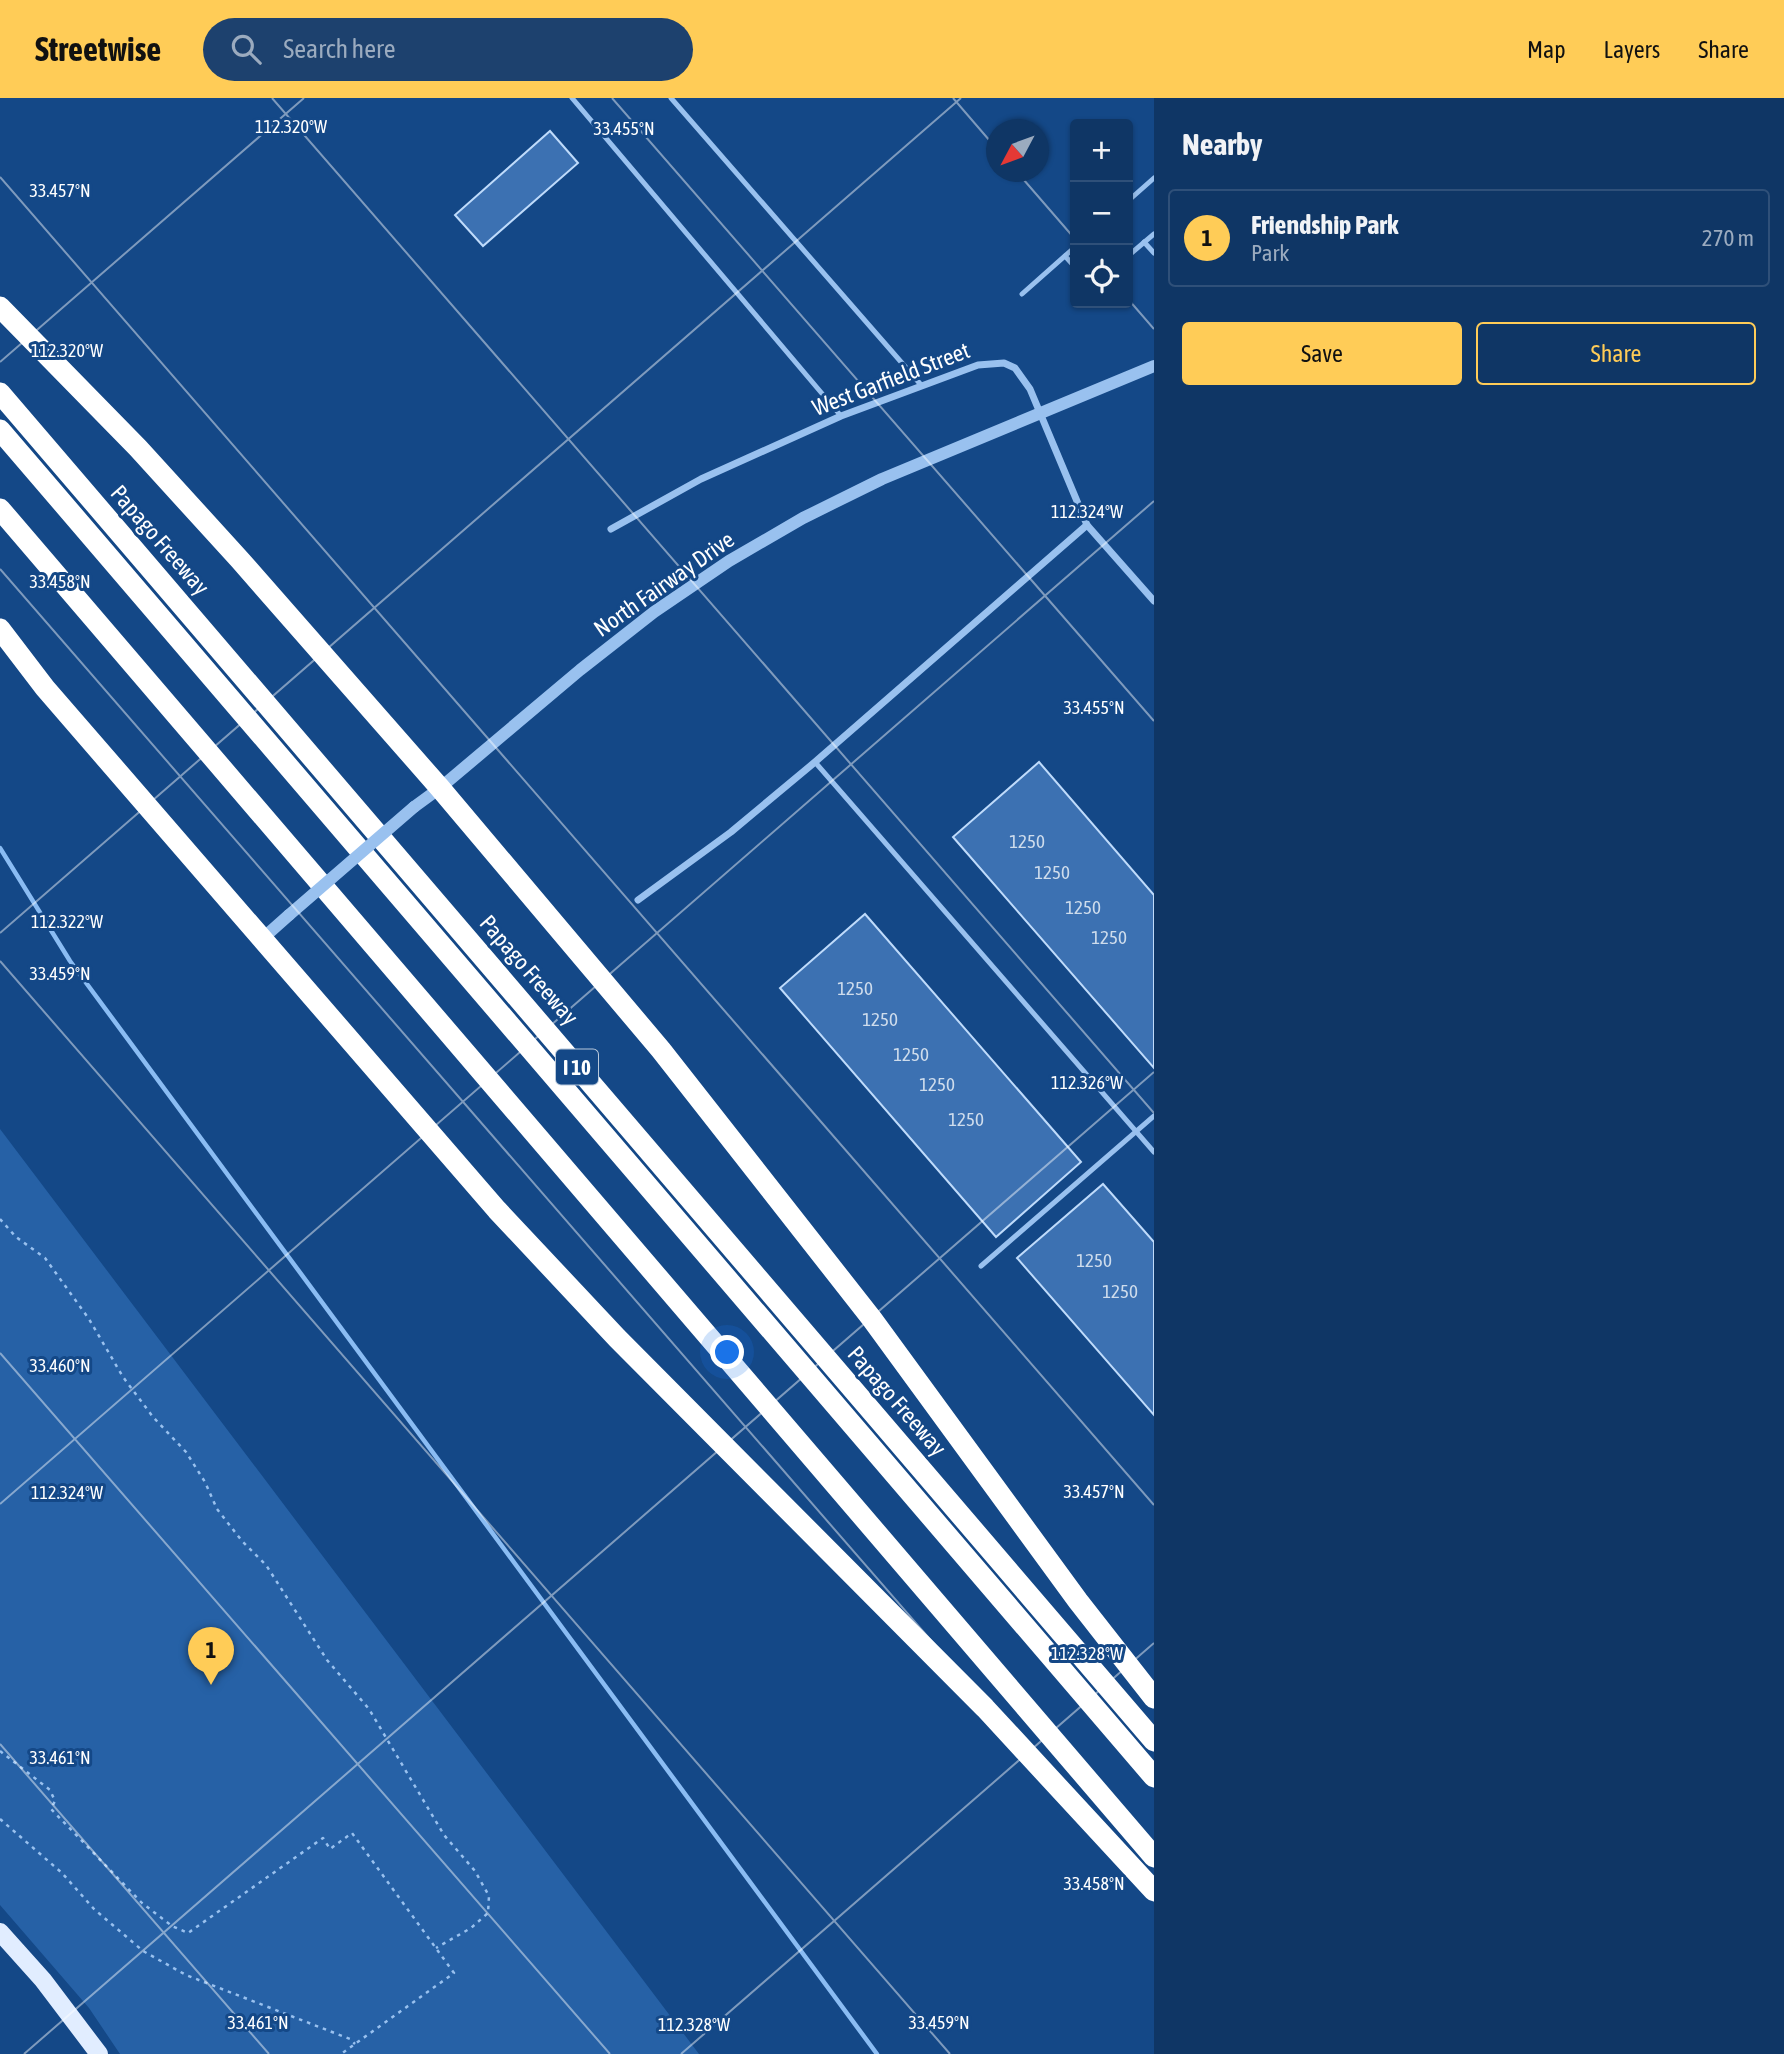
<!DOCTYPE html>
<meta charset="utf-8">
<style>
:root{--surface:#0f3665;--page:#1d416e;--text:#f1f3f6;--muted:#9babbf;--line:#2f5079;--accent:#ffcc57}
body{margin:0;font-family:"Asap Condensed",sans-serif;background:var(--page);color:var(--text)}
.controls{position:absolute;right:21px;top:21px;display:grid;overflow:hidden;border-radius:7px;box-shadow:0 2px 5px #0004}
.controls button{width:63px;height:63px;display:grid;place-items:center;padding:0;border:0;border-bottom:2px solid var(--line);background:var(--surface);color:var(--text);font:35px sans-serif}
.compass{position:absolute;left:986px;top:21px;width:63px;height:63px;border-radius:50%;background:var(--surface);box-shadow:0 2px 5px #0004;rotate:229deg}
.you{position:absolute;left:728px;top:1255px;width:24px;height:24px;margin:-18px;border:5px solid #fff;border-radius:50%;background:#1a73e8;box-shadow:0 0 0 10px #1a73e833}
.badge{display:grid;place-items:center;width:46px;height:46px;border-radius:50%;background:var(--accent);color:#111;font-size:23px;font-weight:700}
.pin{position:absolute;translate:-50% -58px;filter:drop-shadow(0 2px 4px #0008)}
.pin::after{content:'';position:absolute;top:37px;width:24px;height:21px;background:inherit;clip-path:polygon(0 0,100% 0,50% 100%)}
.list{margin:0;padding:0;list-style:none}
h2{display:flex;justify-content:space-between;align-items:center;height:91px;margin:0;padding:0 28px;font-size:30px}
h2 small{font-size:23px;font-weight:400;color:var(--muted)}
.list li{display:grid;grid-template-columns:46px 1fr auto;gap:21px;align-items:center;box-sizing:border-box;height:98px;margin:0 14px 14px;padding:0 14px;border:2px solid var(--line);border-radius:7px}
.list b{display:block;font-size:26px;white-space:nowrap}
.list p{margin:0;font-size:23px;white-space:nowrap;color:var(--muted)}
.list em{font-size:23px;font-style:normal;color:var(--muted)}
.actions{display:flex;gap:14px;padding:21px 28px}
.actions a{flex:1;padding:16px 0;border:2px solid var(--accent);border-radius:7px;text-align:center;font-size:24px;color:var(--accent)}
.actions .main{background:var(--accent);color:#111}
.icon{flex:none;width:38px;height:38px;fill:none;stroke:currentColor;stroke-width:2;stroke-linecap:round;stroke-linejoin:round}
.map{position:relative;flex:none;width:1154px;height:1956px;overflow:hidden}
header{display:flex;align-items:center;gap:42px;box-sizing:border-box;height:98px;padding:0 35px;background:var(--accent);color:#111}
header strong{font-size:33px}
nav{display:flex;gap:38px;margin-inline-start:auto;font-size:24px}
.search{width:490px;height:63px;background:var(--page);display:flex;align-items:center;gap:18px;box-sizing:border-box;padding:0 24px;border-radius:38px;color:var(--muted);font-size:26px}
main{display:flex}
aside{flex:1;background:var(--surface)}
.map>svg:first-child{display:block}
.park{fill:#2661a6}
.lines{fill:none;stroke-linecap:round;stroke-linejoin:round}
.stream{stroke:#8abcf3;stroke-width:4.5}
.building{fill:#3c71b2;stroke:#bfdbfb;stroke-width:2}
.path{stroke:#99c1ef;stroke-width:2.5;stroke-dasharray:3.5 5;stroke-linecap:butt}
.service{stroke:#99c1ef;stroke-width:5}
.minor{stroke:#99c1ef;stroke-width:7}
.tertiary{stroke:#99c1ef;stroke-width:12}
.primary{stroke:#e1edff;stroke-width:18}
.motorway{stroke:#fff;stroke-width:21}
.tertiary-bridge{stroke:#99c1ef;stroke-width:12}
.ticks{fill:none;stroke:#fff;stroke-width:2;stroke-opacity:0.45}
.labels{text-anchor:middle;dominant-baseline:central;stroke-width:6;stroke-linejoin:round;paint-order:stroke}
.number-label{font-size:19px;fill:#cedcec}
.shield{fill:#144887;stroke:#b8c8db;stroke-width:2}
.shield-label{font-size:21px;font-weight:bold;fill:#fff}
.street-label{font-size:23px;fill:#fff;stroke:#144887}
.ticks-label{font-size:18px;text-anchor:middle;fill:#fff;stroke:#144887;stroke-width:6;stroke-linejoin:round;paint-order:stroke}
</style>
<header>
<strong>Streetwise</strong>
<div class="search"><svg class="icon" aria-label="search" viewBox="0 0 24 24"><circle cx="10" cy="10" r="6"/><path d="M15 15l6 6"/></svg>Search here</div>
<nav><a>Map</a><a>Layers</a><a>Share</a></nav>
</header>
<main>
<div class="map">
<svg width="1154" height="1956" viewBox="0 0 1154 1956">
<rect width="100%" height="100%" fill="#144887"/>
<path class="park" d="M0 1031 699 1956H120L89 1910 0 1807Z"/>
<g class="lines">
<path class="stream" d="M0 750 70 863 877 1956"/>
</g>
<g class="building">
<path d="M550 33 578 65 483 148 455 117Z"/>
<path d="M1039 664 1154 797V970L953 739Z"/>
<path d="M865 816 1081 1064 996 1139 780 890Z"/>
<path d="M1103 1086 1154 1144V1317L1017 1160Z"/>
</g>
<g class="lines">
<g class="path">
<path d="M0 1121 16 1139 45 1160 89 1221 123 1279 153 1319 186 1354 205 1384 217 1411 242 1443 266 1467 327 1562 369 1611 444 1737 475 1773 489 1798 488 1815 471 1830 436 1850"/>
<path d="M0 1653 50 1692 55 1703 51 1711 142 1805 172 1828 188 1835 323 1740 330 1751 352 1735 454 1875 341 1956"/>
<path d="M0 1721 62 1775 94 1811 143 1853 186 1877 350 1941 355 1946"/>
</g>
<g class="service">
<path d="M572 0 841 318"/>
<path d="M671 0 922 288"/>
<path d="M1128 103 1154 80"/>
<path d="M1144 144 1154 155"/>
<path d="M1065 158 1075 169"/>
<path d="M1128 158 1154 136"/>
<path d="M1022 196 1075 149"/>
<path d="M815 664 1154 1054"/>
<path d="M981 1168 1154 1018"/>
</g>
<g class="minor">
<path d="M611 431 701 381 841 318 978 267 1004 265 1015 270 1030 291 1087 427 1154 503"/>
<path d="M638 802 731 734 815 664 1087 427"/>
</g>
<g class="tertiary">
<path d="M414 709 440 690 580 572 654 514 729 463 803 420 882 381 1154 268"/>
<path d="M262 841 289 817"/>
</g>
<path class="primary" d="M0 1834 43 1882 99 1956"/>
<g class="motorway">
<path d="M0 209 138 350 240 462 440 690 661 952 872 1221 1078 1503 1154 1600"/>
<path d="M0 295 1154 1643"/>
<path d="M0 332 1154 1679"/>
<path d="M0 411 1154 1759"/>
<path d="M0 531 45 590 497 1112 617 1240 985 1610 1154 1793"/>
</g>
<path class="tertiary-bridge" d="M289 817 414 709"/>
</g>
<path class="ticks" d="M272 0 1154 1015M612 0 1154 623M953 0 996 50M1017 74 1075 141M0 79 1154 1407M1128 201 1154 231M0 264 304 0M0 471 1154 1799M0 835 961 0M0 863 950 1956M0 1255 610 1956M0 1406 1154 403M0 1646 269 1956M24 1956 1154 974M681 1956 1154 1545"/>
<g class="labels">
<g class="number-label">
<text x="1027" y="743">1250</text>
<text x="1052" y="774">1250</text>
<text x="1083" y="809">1250</text>
<text x="1109" y="839">1250</text>
<text x="855" y="890">1250</text>
<text x="880" y="921">1250</text>
<text x="911" y="956">1250</text>
<text x="937" y="986">1250</text>
<text x="966" y="1021">1250</text>
<text x="1094" y="1162">1250</text>
<text x="1120" y="1193">1250</text>
</g>
<rect class="shield" x="556" y="951.5" width="42" height="35" rx="5"/>
<g class="shield-label">
<text x="577" y="969">I 10</text>
</g>
<g class="street-label">
<text transform="translate(891 281) rotate(-21)">West Garfield Street</text>
<text transform="translate(160 442) rotate(49)">Papago Freeway</text>
<text transform="translate(664 486) rotate(-35)">North Fairway Drive</text>
<text transform="translate(529 872) rotate(49)">Papago Freeway</text>
<text transform="translate(897 1303) rotate(49)">Papago Freeway</text>
</g>
</g>
<g class="ticks-label">
<text x="291" y="35">112.320°W</text>
<text x="624" y="37">33.455°N</text>
<text x="60" y="99">33.457°N</text>
<text x="67" y="259">112.320°W</text>
<text x="1087" y="420">112.324°W</text>
<text x="60" y="490">33.458°N</text>
<text x="1094" y="616">33.455°N</text>
<text x="67" y="830">112.322°W</text>
<text x="60" y="882">33.459°N</text>
<text x="1087" y="991">112.326°W</text>
<text x="60" y="1274">33.460°N</text>
<text x="1094" y="1400">33.457°N</text>
<text x="67" y="1401">112.324°W</text>
<text x="1087" y="1562">112.328°W</text>
<text x="60" y="1666">33.461°N</text>
<text x="1094" y="1792">33.458°N</text>
<text x="258" y="1931">33.461°N</text>
<text x="939" y="1931">33.459°N</text>
<text x="694" y="1933">112.328°W</text>
</g>
</svg>
<div class="controls">
<button>+</button>
<button>−</button>
<button><svg class="icon" aria-label="locate" viewBox="0 0 24 24"><circle cx="12" cy="12" r="6"/><path d="M12 2v4M12 18v4M2 12h4M18 12h4"/></svg></button>
</div>
<svg class="compass" viewBox="-18 -18 36 36"><path d="M0-13l5 13h-10z" fill="#e53935"/><path d="M0 13l5-13h-10z" fill="#9babbf"/></svg>
<div class="you"></div>
<div class="pin badge" style="left:211px;top:1587px">1</div>
</div>
<aside>
<h2>Nearby<small></small></h2>
<ul class="list">
<li><span class="badge">1</span><div><b>Friendship Park</b><p>Park</p></div><em>270 m</em></li>
</ul>
<div class="actions"><a class="main">Save</a><a>Share</a></div>
</aside>
</main>
